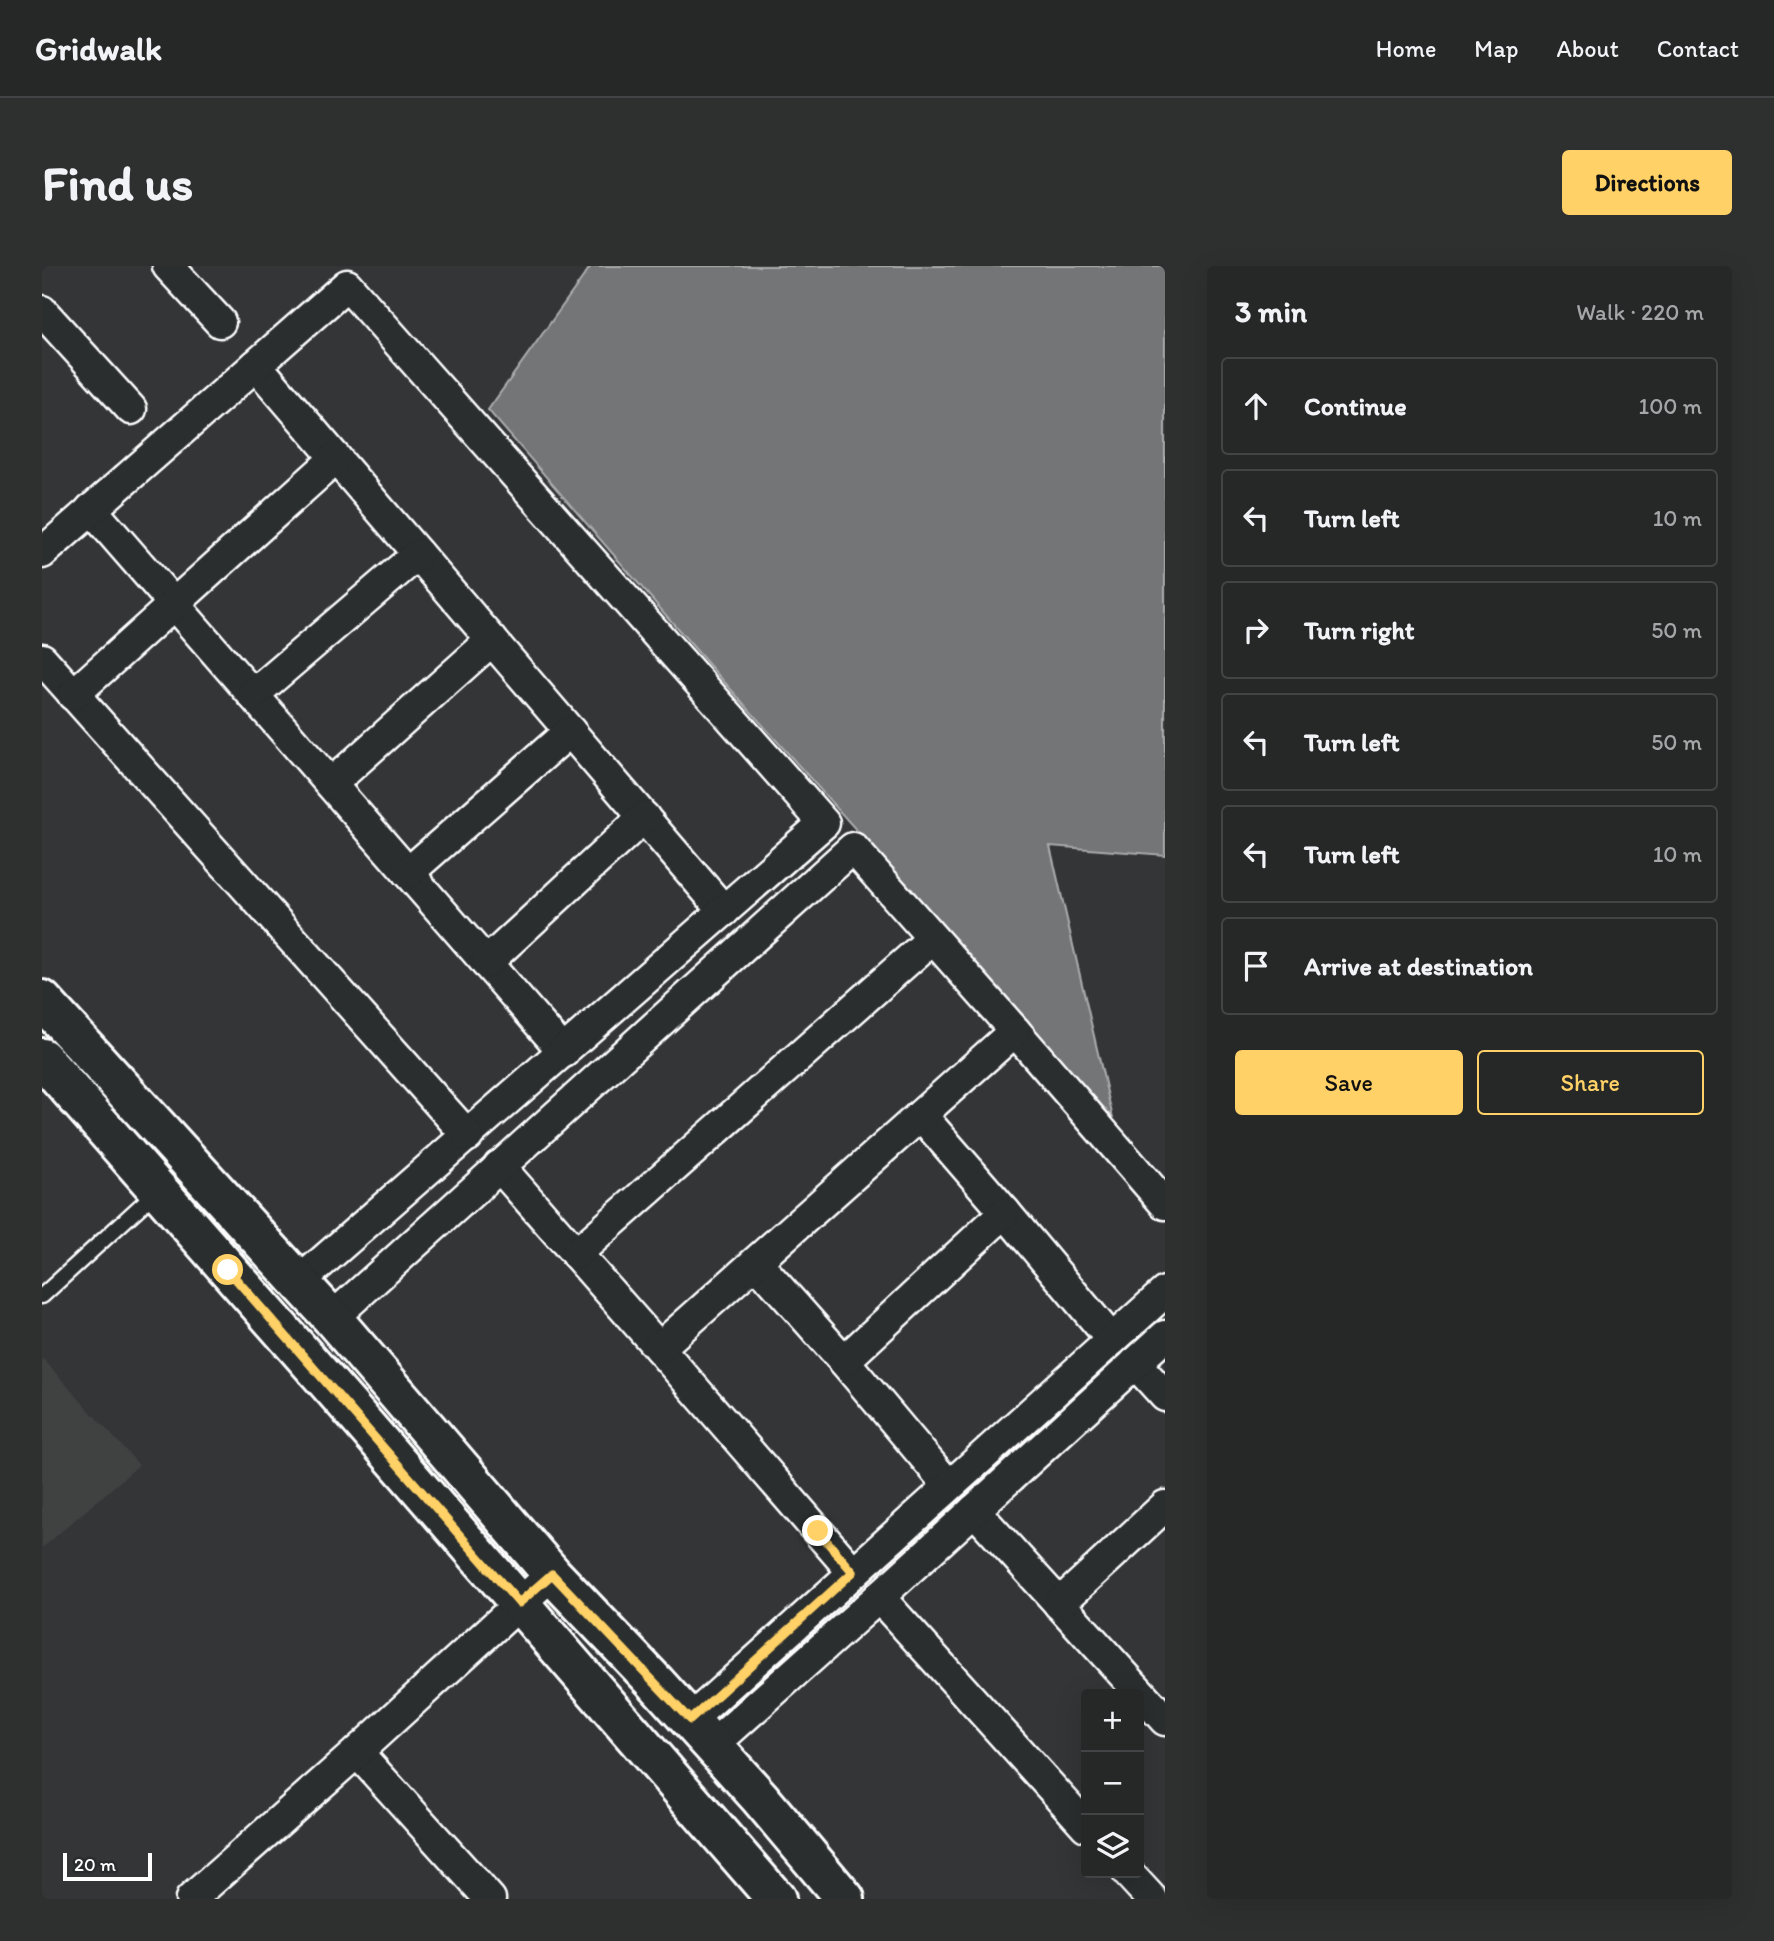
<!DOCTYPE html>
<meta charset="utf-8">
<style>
:root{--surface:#262828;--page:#2e3030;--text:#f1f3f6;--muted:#a4a6a8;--line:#424445;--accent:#ffd166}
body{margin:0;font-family:Itim,sans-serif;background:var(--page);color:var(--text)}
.controls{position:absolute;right:21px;bottom:21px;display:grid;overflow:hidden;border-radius:7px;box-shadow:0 7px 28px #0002}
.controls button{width:63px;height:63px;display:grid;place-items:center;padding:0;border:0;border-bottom:2px solid var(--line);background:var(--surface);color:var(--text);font:35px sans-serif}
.scale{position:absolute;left:21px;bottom:18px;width:89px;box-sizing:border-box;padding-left:7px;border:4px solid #fff;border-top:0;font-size:19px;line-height:24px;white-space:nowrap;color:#fff;-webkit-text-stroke:5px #2a2d2e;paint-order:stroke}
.stop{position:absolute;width:21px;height:21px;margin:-16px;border:5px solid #ffd166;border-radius:50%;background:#fff}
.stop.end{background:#ffd166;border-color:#fff;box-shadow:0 2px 7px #0008}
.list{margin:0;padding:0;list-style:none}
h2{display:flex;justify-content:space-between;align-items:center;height:91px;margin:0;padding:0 28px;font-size:30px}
h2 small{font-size:23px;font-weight:400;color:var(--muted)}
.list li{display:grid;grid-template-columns:46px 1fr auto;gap:21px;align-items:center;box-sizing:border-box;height:98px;margin:0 14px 14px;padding:0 14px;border:2px solid var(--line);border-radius:7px}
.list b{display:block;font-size:26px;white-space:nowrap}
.list em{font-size:23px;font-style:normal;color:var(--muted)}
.actions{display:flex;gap:14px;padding:21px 28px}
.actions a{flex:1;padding:16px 0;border:2px solid var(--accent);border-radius:7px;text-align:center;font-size:24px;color:var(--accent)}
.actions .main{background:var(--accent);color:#111}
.icon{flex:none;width:38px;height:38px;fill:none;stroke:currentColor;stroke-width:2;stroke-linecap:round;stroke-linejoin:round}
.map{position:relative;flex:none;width:1123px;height:1633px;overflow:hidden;border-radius:7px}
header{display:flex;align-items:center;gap:42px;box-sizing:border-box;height:98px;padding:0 35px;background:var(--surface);border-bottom:2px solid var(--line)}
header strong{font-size:33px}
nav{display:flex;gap:38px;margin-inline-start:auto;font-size:24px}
.intro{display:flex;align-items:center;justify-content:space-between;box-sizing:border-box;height:168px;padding:0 42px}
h1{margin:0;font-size:49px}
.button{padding:18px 32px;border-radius:7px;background:var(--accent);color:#111;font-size:24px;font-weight:700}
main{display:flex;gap:42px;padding:0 42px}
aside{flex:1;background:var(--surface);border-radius:7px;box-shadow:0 7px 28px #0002}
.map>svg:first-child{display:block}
.built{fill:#404243}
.water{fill:#737576;stroke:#abacad;stroke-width:2}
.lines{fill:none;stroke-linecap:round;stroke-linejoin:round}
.service-casing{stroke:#fff;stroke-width:19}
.minor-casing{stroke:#fff;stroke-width:35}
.primary-casing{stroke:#fff;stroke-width:44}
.service{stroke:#2a2d2e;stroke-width:14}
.minor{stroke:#2a2d2e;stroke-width:30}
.primary{stroke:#2a2d2e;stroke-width:38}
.route{stroke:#ffd166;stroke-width:9}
</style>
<header>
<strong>Gridwalk</strong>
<nav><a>Home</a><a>Map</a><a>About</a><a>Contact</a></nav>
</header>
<div class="intro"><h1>Find us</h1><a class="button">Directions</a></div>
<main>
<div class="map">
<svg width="1123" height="1633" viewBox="0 0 1123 1633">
<rect width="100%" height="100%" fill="#333536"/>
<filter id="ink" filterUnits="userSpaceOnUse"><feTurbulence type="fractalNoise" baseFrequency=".0143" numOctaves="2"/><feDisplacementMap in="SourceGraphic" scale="14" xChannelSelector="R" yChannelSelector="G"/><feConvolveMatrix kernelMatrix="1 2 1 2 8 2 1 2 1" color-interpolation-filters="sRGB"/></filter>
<g filter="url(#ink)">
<path class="built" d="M0 1092 97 1199 0 1282Z"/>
<path class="water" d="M549 0H1123V589L1008 580 1071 852 668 400 446 144Z"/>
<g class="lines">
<g class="service-casing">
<path id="service" d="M0 1030 115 925"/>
</g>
<g class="minor-casing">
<g id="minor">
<path d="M126 0 178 56"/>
<path d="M0 45 89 143"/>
<path d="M214 99 682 645"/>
<path d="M49 243 522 786"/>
<path d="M0 287 305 19 782 557 257 1016"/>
<path d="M0 393 426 870"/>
<path d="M31 429 294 192"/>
<path d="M211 429 376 288"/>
<path d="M289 518 450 374"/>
<path d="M366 607 528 465"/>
<path d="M444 697 602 551"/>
<path d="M879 849 963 946 1070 1074"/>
<path d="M457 900 617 1082 811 1306"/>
<path d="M534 988 890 673"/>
<path d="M714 996 802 1095 907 1220"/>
<path d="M290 1052 811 582 973 765 1123 938"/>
<path d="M617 1082 973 765"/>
<path d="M802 1095 963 946"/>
<path d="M1093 1097 1123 1130"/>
<path d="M932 1244 1123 1454"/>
<path d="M837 1331 1044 1560"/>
<path d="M1017 1338 1123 1240"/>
<path d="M648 1454 1123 1026"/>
<path d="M670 1480 837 1331 1123 1070"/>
<path d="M315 1486 448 1633"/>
<path d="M1086 1607 1110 1633"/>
<path d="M149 1633 315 1486 510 1308"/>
</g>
</g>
<g class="primary-casing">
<g id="primary">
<path d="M0 734 290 1052 510 1308 614 1417 718 1532 803 1633"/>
<path d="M0 792 309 1143 734 1633"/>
</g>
</g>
<use href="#service" class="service"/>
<use href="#minor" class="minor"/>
<use href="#primary" class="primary"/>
</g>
</g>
<g class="lines" filter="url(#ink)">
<path class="route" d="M186 1004 477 1337 510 1308 648 1454 811 1306 776 1265"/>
</g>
</svg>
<div class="controls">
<button>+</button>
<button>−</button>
<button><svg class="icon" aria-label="layers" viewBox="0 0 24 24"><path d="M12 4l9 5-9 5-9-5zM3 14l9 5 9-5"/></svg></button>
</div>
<div class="scale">20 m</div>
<div class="stop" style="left:186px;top:1004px"></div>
<div class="stop end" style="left:776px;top:1265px"></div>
</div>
<aside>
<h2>3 min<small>Walk · 220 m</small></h2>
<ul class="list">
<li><svg class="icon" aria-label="ahead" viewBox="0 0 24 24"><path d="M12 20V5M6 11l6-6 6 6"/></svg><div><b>Continue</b></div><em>100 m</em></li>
<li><svg class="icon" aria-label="left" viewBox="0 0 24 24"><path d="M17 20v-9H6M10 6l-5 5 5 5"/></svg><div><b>Turn left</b></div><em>10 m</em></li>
<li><svg class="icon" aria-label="right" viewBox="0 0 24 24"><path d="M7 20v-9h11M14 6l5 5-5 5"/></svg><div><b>Turn right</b></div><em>50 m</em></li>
<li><svg class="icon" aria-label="left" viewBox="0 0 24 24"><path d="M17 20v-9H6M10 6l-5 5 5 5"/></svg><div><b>Turn left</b></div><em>50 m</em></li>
<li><svg class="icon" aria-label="left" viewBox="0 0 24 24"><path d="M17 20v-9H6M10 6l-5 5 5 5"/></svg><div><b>Turn left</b></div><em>10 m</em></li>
<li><svg class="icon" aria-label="arrive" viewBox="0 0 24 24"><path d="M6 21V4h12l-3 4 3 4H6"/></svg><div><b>Arrive at destination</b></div></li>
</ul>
<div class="actions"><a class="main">Save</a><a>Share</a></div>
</aside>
</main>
